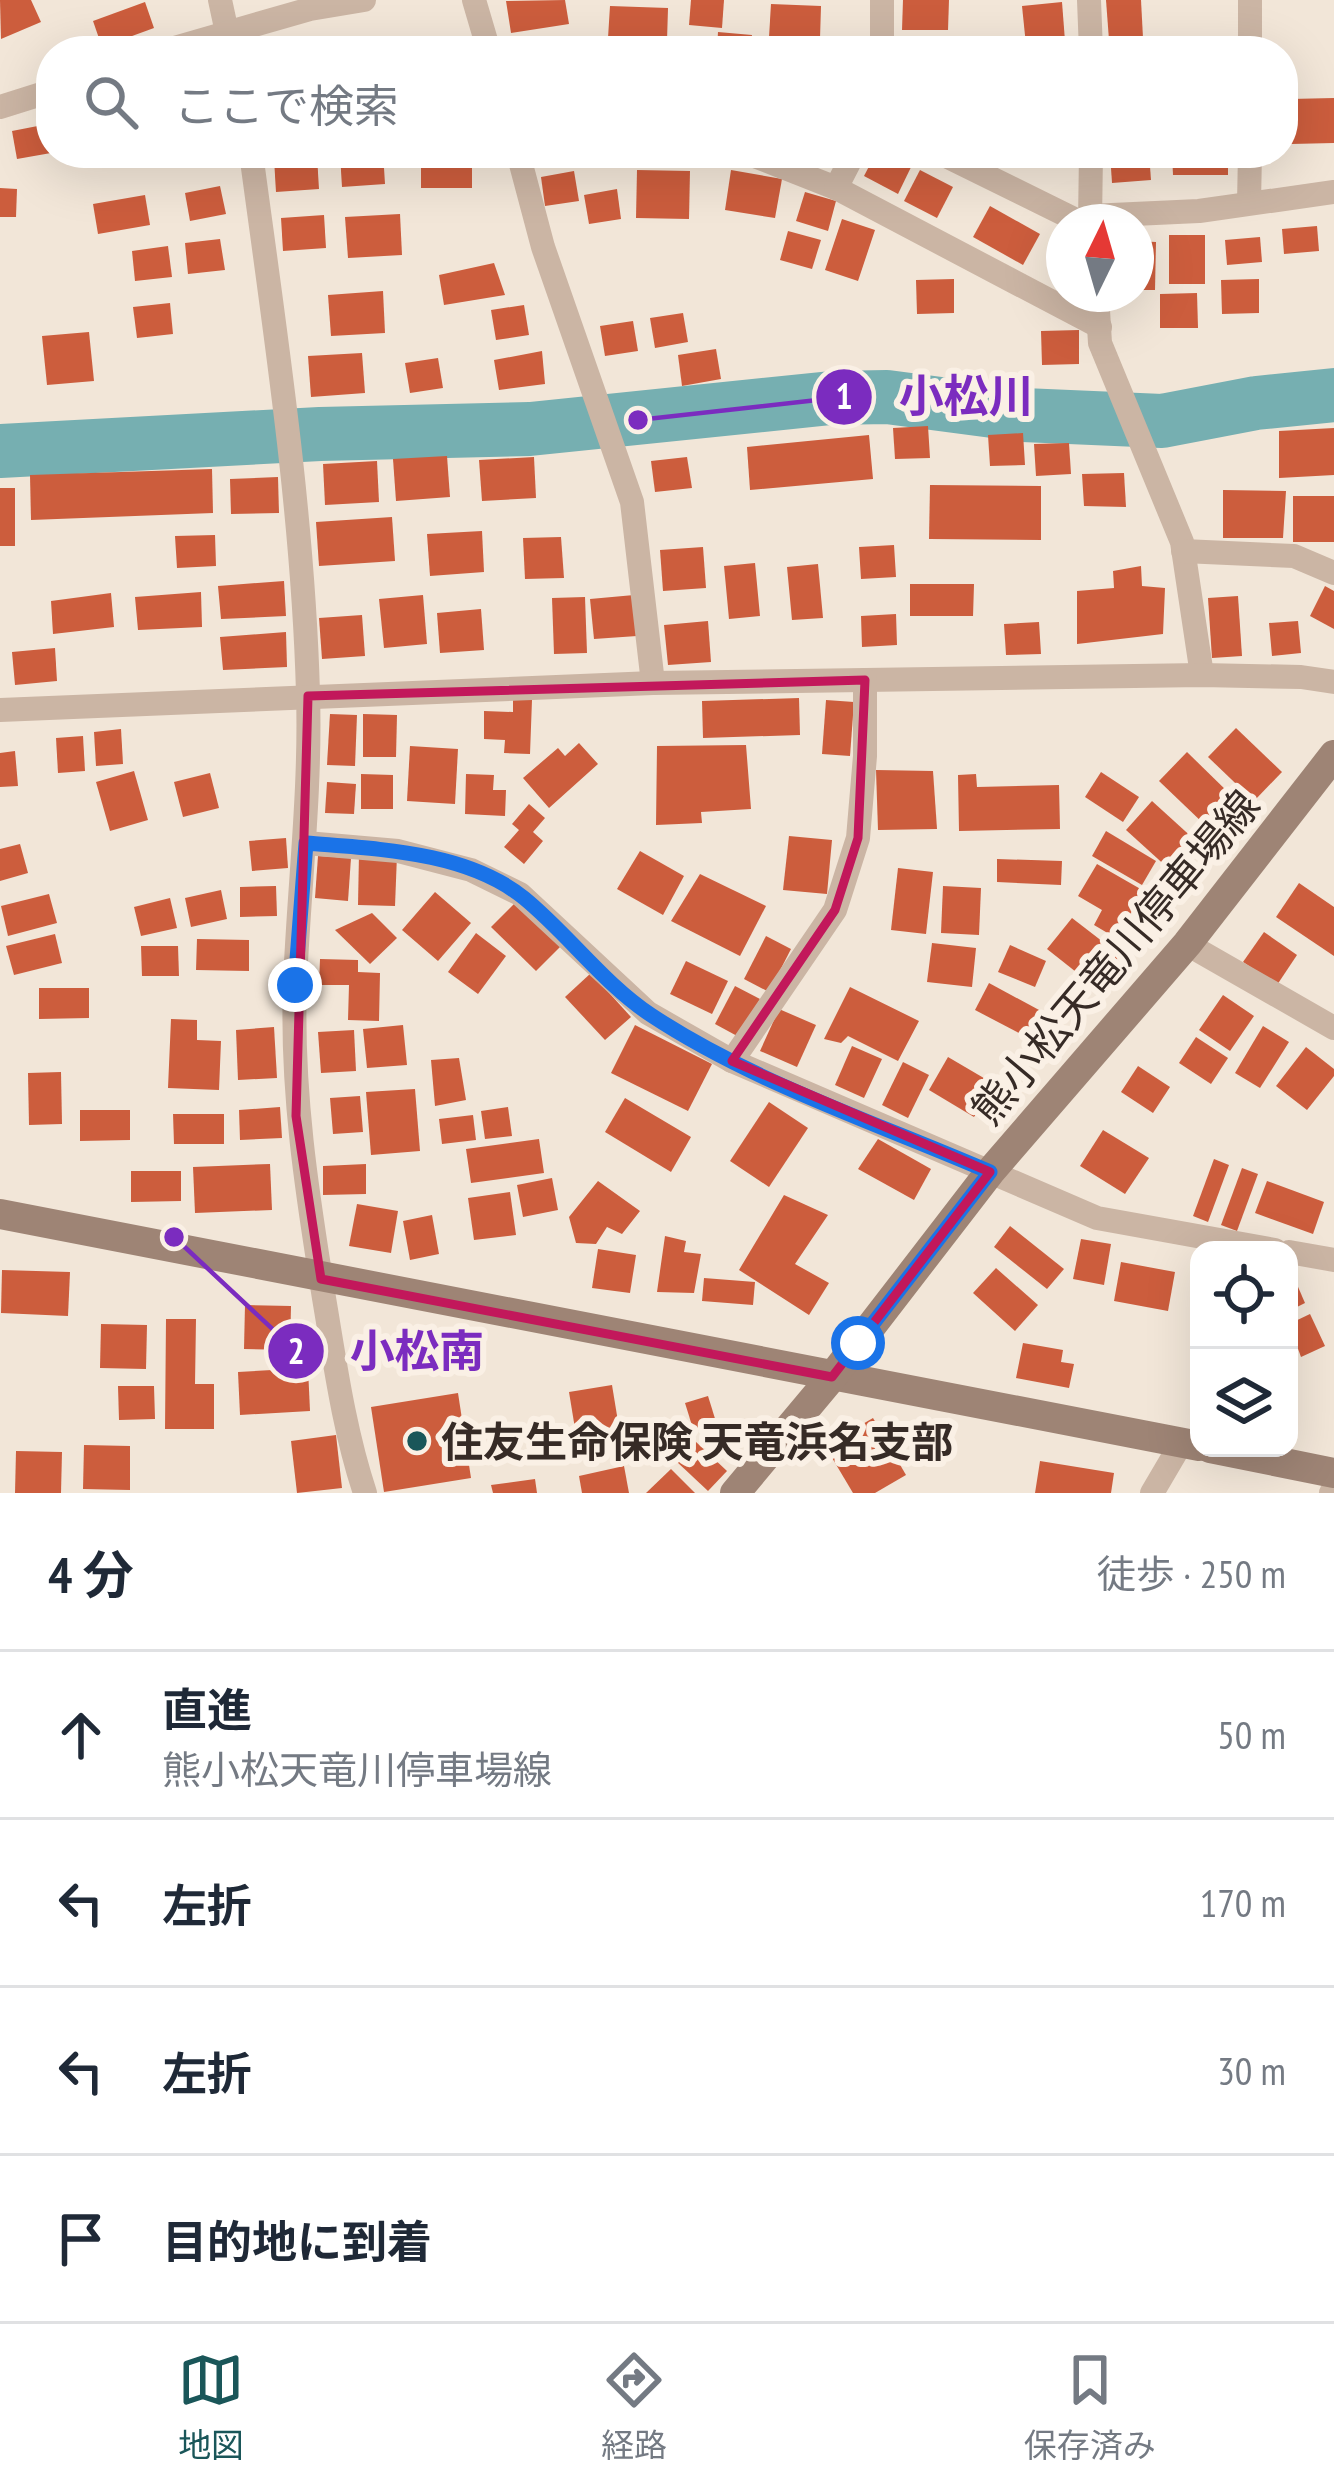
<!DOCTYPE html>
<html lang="ja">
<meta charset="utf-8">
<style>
:root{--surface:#fff;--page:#f6f6f7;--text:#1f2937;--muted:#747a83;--line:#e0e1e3;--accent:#1a5659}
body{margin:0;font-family:"PT Sans Narrow","Noto Sans JP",sans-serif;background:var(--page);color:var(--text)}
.controls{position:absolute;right:36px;bottom:36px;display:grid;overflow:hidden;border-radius:24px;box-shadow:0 12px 48px #0002}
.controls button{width:108px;height:108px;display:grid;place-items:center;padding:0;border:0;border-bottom:3px solid var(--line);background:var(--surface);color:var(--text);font:60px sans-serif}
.compass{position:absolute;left:1046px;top:204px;width:108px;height:108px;border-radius:50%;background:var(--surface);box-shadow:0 12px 48px #0002;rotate:5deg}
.stop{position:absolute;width:36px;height:36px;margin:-27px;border:9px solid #1a73e8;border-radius:50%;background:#fff}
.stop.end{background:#1a73e8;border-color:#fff;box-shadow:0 3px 12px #0008}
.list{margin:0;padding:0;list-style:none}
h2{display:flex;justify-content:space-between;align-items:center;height:156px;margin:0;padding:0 48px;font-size:51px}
h2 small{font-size:39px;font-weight:400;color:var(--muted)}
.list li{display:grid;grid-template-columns:78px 1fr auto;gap:36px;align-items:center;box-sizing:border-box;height:168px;padding:0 48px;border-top:3px solid var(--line)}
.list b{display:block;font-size:45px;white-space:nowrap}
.list p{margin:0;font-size:39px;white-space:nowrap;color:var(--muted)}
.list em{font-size:39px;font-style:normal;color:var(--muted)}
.icon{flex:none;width:66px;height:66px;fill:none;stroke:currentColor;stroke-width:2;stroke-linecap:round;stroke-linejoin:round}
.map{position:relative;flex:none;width:1334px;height:1493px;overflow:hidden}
.search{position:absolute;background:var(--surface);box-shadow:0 12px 48px #0002;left:36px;right:36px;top:36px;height:132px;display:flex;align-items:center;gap:30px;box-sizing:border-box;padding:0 42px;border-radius:48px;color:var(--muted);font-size:45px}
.sheet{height:828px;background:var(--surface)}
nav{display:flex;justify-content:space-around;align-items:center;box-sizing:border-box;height:168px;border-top:3px solid var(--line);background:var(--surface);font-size:33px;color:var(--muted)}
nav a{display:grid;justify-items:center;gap:6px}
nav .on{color:var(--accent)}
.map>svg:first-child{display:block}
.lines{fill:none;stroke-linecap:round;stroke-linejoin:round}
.river{stroke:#76afb1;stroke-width:54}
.building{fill:#cc5d3d}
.street{stroke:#cbb5a4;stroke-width:24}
.secondary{stroke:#9e8475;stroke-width:30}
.route{stroke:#1a73e8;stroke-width:15}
.marked{fill:none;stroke:#c2185b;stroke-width:9;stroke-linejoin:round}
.poi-dot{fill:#1a5659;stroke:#faf0e5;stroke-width:4.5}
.labels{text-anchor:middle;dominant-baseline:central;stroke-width:12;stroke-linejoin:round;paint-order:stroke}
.street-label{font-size:42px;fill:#362b26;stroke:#faf0e5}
.poi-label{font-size:42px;font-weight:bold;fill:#362b26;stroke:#faf0e5;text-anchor:start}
.leader{fill:none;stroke:#7b2cbf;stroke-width:4.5}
.callout-dot{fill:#7b2cbf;stroke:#faf0e5;stroke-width:4.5}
.mark-label{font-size:36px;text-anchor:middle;font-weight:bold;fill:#fff}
.callout-label{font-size:45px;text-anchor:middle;font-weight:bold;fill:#7b2cbf;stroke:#faf0e5;stroke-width:12;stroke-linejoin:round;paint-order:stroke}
</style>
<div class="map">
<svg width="1334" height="1493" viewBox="0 0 1334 1493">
<rect width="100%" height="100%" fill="#f2e6d8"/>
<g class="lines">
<path class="river" d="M0 451 320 434 530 429 831 398 887 397 1023 415 1162 421 1256 403 1334 395"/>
</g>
<g class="building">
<path d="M0 0H31L41 22 1 39Z"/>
<path d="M565 0 569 24 511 33 506 1Z"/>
<path d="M691 0H724L722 28 689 25Z"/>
<path d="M903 0H949L948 30H902Z"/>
<path d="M1106 0H1141L1143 38 1109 40Z"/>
<path d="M145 2 154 28 102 47 93 21Z"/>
<path d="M1062 2 1065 41 1026 45 1022 6Z"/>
<path d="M771 4 821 6 820 39 769 37Z"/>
<path d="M610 6 668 8 667 41 608 38Z"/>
<path d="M718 32 752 35 750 51H717Z"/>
<path d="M325 42 326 51H293V49Z"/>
<rect x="1161" y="42" width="56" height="9"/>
<path d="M1334 98V143L1291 144 1290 99Z"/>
<path d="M48 124 51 153 17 159 12 131Z"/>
<path d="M77 153H114L115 158 79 165Z"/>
<path d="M383 153 385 184 342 187 340 154Z"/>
<rect x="421" y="153" width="51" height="35"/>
<path d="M876 153H894L913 163 898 194 864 176Z"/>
<path d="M1110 153H1149L1151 180 1112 183Z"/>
<path d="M1172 153H1228V175H1173Z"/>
<path d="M317 156 319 189 276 192 274 159Z"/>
<path d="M637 170 690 171 689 219 636 218Z"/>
<path d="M731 170 782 179 775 218 725 210Z"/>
<path d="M920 170 953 187 937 218 904 201Z"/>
<path d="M574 171 579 201 545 206 541 177Z"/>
<path d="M220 186 226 214 190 221 185 193Z"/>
<path d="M0 188 17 189 16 217H0Z"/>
<path d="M617 189 621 219 589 224 584 195Z"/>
<path d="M805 192 836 201 828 231 796 221Z"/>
<path d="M145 195 150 225 98 234 93 204Z"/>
<path d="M990 206 1040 234 1023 265 973 237Z"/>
<path d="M400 214 402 255 348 258 345 217Z"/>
<path d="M324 215 326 248 283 251 281 218Z"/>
<path d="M842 219 875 230 858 281 825 270Z"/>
<path d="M1317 226 1319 251 1284 254 1282 229Z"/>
<path d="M788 231 821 240 812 269 780 260Z"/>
<rect x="1169" y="235" width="36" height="49"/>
<path d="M1260 237 1262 262 1227 265 1225 240Z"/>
<path d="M220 239 225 270 188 274 185 243Z"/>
<path d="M1136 241 1156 242 1155 290H1136Z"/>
<path d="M168 246 172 277 135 281 132 251Z"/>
<path d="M494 263 505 295 444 305 439 275Z"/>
<path d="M954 279V313L917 314 916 280Z"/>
<path d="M1259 279V313L1222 314 1221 280Z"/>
<path d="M383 291 385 333 331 336 328 295Z"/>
<path d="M1197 293 1198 328H1160V294Z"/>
<path d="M170 303 173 334 137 338 133 307Z"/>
<path d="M524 305 529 335 496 340 491 310Z"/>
<path d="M683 313 688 342 655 348 650 318Z"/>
<path d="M633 321 638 351 605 356 600 326Z"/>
<path d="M1079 330V364L1042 365 1041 331Z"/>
<path d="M89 332 94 381 47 385 42 336Z"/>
<path d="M716 349 721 379 682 386 678 355Z"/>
<path d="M542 351 545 384 499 390 494 360Z"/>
<path d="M362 353 365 393 311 397 308 356Z"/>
<path d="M438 358 443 388 410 393 405 363Z"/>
<path d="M928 426 930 458 895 459 893 428Z"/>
<path d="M1334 428V475L1279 478V431Z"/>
<path d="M1023 433 1025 465 990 466 988 435Z"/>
<path d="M869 435 873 479 750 490 747 447Z"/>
<path d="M1069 443 1071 474 1036 476 1034 444Z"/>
<path d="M447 456 450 497 396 501 393 459Z"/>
<path d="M534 457 536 498 482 501 479 460Z"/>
<path d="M687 457 692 488 655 492 651 461Z"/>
<path d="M377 461 379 502 325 505 323 464Z"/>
<path d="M212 469 213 513 31 520 30 475Z"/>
<path d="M1124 473 1126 507 1084 506 1082 474Z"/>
<path d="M278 477 279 513 231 514 230 479Z"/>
<path d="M930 485 1041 486V540L929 539Z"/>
<rect x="0" y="488" width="15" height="58"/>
<path d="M1223 490 1286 491 1283 538H1223Z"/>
<rect x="1293" y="496" width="41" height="46"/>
<path d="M392 517 395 561 319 566 316 522Z"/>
<path d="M482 531 484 572 430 576 427 534Z"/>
<path d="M215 535 216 566 177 568 175 536Z"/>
<path d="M561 537 564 578 525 579 523 538Z"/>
<path d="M894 545 896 577 861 579 859 547Z"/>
<path d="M703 547 706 588 663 591 660 550Z"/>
<path d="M755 563 760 616 729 619 724 566Z"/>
<path d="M818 564 823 618 792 620 787 567Z"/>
<path d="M1141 566 1142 586 1165 588 1163 634 1077 644V591L1114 588 1113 571Z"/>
<path d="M284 581 286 616 221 619 218 586Z"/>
<path d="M910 584H974L973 616H910Z"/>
<path d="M1325 586 1334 591V629L1310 616Z"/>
<path d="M201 592 202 627 138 630 135 597Z"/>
<path d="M111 593 114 627 53 634 51 601Z"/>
<path d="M423 595 427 644 384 648 379 599Z"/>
<path d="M634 595 637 636 594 639 590 599Z"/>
<path d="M1238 596 1242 656 1212 658 1208 598Z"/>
<path d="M585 597 587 653 554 654 552 598Z"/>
<path d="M481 609 484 650 440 653 437 613Z"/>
<path d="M896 614 897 645 862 647 861 616Z"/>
<path d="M362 615 365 656 322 659 319 618Z"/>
<path d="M708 621 711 662 668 665 664 625Z"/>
<path d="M1298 621 1301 653 1272 656 1269 623Z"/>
<path d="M1039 622 1041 654 1006 655 1004 624Z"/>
<path d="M286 632 287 667 223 670 220 637Z"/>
<path d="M55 648 57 681 15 685 12 652Z"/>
<path d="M799 698 800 735 703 738 702 701Z"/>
<path d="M513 699 532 700 530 754 504 753 505 740 484 739V711L513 712Z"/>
<path d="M826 700 854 702 850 756 822 754Z"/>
<path d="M330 714 357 715 355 766 327 765Z"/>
<path d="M363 714 397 715 396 757H363Z"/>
<path d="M1236 728 1282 772 1254 801 1208 757Z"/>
<path d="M121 729 123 764 96 766 94 732Z"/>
<path d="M83 736 85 771 58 773 56 738Z"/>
<path d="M579 743 598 764 549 808 523 778 558 748 565 756Z"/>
<path d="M746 745 751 809 701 812 702 823 656 825 657 746Z"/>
<path d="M410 746 458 749 455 804 407 801Z"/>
<path d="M15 751 18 786 0 787V753Z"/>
<path d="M1187 752 1232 796 1205 825 1159 781Z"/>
<path d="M876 770 933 771 937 829 878 830Z"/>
<path d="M134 771 148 820 110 831 96 782Z"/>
<path d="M1101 772 1139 797 1123 822 1085 797Z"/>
<path d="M210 773 219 808 183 817 174 782Z"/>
<path d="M361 774 393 775V809H361Z"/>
<path d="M466 774 494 775 493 790H506L505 816 465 814Z"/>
<path d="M976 774 977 787 1059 785 1060 829 959 831 958 775Z"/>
<path d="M327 782 356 784 354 814 325 813Z"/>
<path d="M1152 801 1196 841 1169 869 1126 830Z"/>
<path d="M529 804 545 818 533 832 543 841 524 864 504 847 519 830 512 824Z"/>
<path d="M1106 831 1156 861 1142 885 1092 856Z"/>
<path d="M789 836 832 840 827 894 783 890Z"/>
<path d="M286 838 288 868 252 871 249 841Z"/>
<path d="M20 844 28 873 0 881V849Z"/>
<path d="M640 851 684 876 663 915 617 889Z"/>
<path d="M359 854 397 855 395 906 358 905Z"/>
<path d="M318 856 351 858 348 901 315 898Z"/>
<path d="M997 859 1062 861 1061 885 997 882Z"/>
<path d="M1097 864 1144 891 1116 938 1094 925 1102 910 1078 896Z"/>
<path d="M898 868 933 872 926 934 891 930Z"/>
<path d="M700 874 766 906 740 956 671 921Z"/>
<path d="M1299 883 1334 907V956L1276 917Z"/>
<path d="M276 886 277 916 240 917V887Z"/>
<path d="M943 886 981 888 979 935 941 933Z"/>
<path d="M221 890 227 919 191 927 185 898Z"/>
<path d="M435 892 471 923 438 961 402 930Z"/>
<path d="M49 894 57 923 8 936 1 906Z"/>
<path d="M170 898 177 928 141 936 134 907Z"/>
<path d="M517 901 562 945 536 971 491 927Z"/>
<path d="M372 913 397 938 370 964 335 930Z"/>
<path d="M1072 918 1120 955 1095 987 1047 949Z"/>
<path d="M1264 932 1297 955 1277 985 1243 962Z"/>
<path d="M476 933 506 956 478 994 448 972Z"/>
<path d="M55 934 62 963 14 975 6 946Z"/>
<path d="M766 936 791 949 769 992 744 979Z"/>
<path d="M197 939 249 940V971L196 970Z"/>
<path d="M932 943 976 948 972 987 927 982Z"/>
<path d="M1010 945 1046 961 1035 987 998 972Z"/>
<path d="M141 946H178L179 976H142Z"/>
<path d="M320 959 358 960V972L380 973 379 1021 348 1020 349 985H319Z"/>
<path d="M686 961 728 981 712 1014 670 994Z"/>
<path d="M591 973 631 1017 605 1040 565 997Z"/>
<path d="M989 983 1052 1017 1038 1043 975 1010Z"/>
<path d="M735 986 760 999 739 1037 715 1024Z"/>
<path d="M850 987 919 1021 898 1061 848 1036 841 1043 824 1039Z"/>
<path d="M39 988H89V1018L39 1019Z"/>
<path d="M1223 995 1254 1016 1230 1051 1199 1030Z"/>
<path d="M779 1009 816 1025 797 1067 760 1051Z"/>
<path d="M171 1019 197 1020V1040L221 1041 219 1090 168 1088Z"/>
<path d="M403 1025 407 1065 367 1068 363 1029Z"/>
<path d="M635 1025 712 1064 688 1111 611 1073Z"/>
<path d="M1263 1026 1289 1042 1260 1088 1235 1073Z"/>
<path d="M274 1027 277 1078 238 1080 236 1030Z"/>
<path d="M354 1030 356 1071 321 1073 318 1032Z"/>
<path d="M1196 1037 1228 1058 1211 1084 1179 1063Z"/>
<path d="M852 1046 882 1059 864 1098 835 1085Z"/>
<path d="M1306 1047 1334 1069V1076L1307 1110 1276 1086Z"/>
<path d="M948 1057 994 1084 974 1117 929 1090Z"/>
<path d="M459 1058 466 1100 435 1106 431 1060Z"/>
<path d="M903 1062 929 1075 908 1118 882 1105Z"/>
<path d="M1138 1066 1170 1087 1153 1113 1121 1092Z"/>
<path d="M61 1072 62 1124 29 1125 28 1073Z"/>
<path d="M415 1089 420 1151 371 1155 366 1092Z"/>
<path d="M360 1096 363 1132 333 1134 330 1098Z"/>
<path d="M625 1098 691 1137 671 1172 605 1132Z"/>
<path d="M769 1102 808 1128 769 1187 730 1161Z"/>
<path d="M280 1107 282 1138 240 1140 239 1110Z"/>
<path d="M508 1107 512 1136 485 1139 481 1111Z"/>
<path d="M80 1110H130V1140L80 1141Z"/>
<path d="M173 1114H224V1144H174Z"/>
<path d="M473 1115 476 1140 442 1144 439 1119Z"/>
<path d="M1103 1130 1149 1158 1125 1194 1080 1166Z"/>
<path d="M539 1139 544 1173 471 1183 466 1149Z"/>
<path d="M878 1139 931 1169 914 1200 858 1169Z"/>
<path d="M1214 1159 1229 1165 1208 1222 1193 1216Z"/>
<path d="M270 1164 272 1210 195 1213 193 1167Z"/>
<path d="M366 1164V1194L323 1195V1166Z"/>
<path d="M1242 1168 1258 1174 1237 1231 1221 1225Z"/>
<path d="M131 1171H181V1201L131 1202Z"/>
<path d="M552 1178 558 1210 523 1217 517 1185Z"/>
<path d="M598 1181 640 1211 622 1234 607 1227 596 1244 576 1243 569 1217Z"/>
<path d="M1267 1181 1324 1202 1313 1234 1255 1213Z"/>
<path d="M510 1192 516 1235 474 1240 468 1198Z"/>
<path d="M784 1195 828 1215 795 1264 829 1283 809 1315 739 1270Z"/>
<path d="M357 1204 398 1211 391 1253 349 1246Z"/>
<path d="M432 1215 439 1254 410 1260 403 1221Z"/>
<path d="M1010 1226 1064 1269 1047 1289 994 1247Z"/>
<path d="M665 1236 686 1241 684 1252 701 1254 694 1293 657 1292Z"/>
<path d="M1081 1239 1111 1244 1104 1285 1073 1279Z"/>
<path d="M598 1249 636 1255 630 1293 592 1288Z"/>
<path d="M1121 1262 1175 1272 1168 1311 1114 1301Z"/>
<path d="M1289 1266 1305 1303 1289 1311Z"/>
<path d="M996 1268 1038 1305 1015 1331 973 1293Z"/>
<path d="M2 1270 70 1272 68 1316 1 1313Z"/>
<path d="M704 1278 755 1282 753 1305 702 1301Z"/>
<path d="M245 1305 291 1306 290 1350 244 1349Z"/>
<path d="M1310 1314 1325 1346 1301 1357 1289 1324Z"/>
<path d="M166 1319H196L195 1384H214V1429H165Z"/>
<path d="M101 1324 147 1325 146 1369 100 1368Z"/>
<path d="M1023 1343 1063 1350 1061 1362 1074 1364 1069 1388 1016 1378Z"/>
<path d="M308 1368 310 1411 240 1415 238 1372Z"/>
<path d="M612 1385 622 1446 579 1453 569 1392Z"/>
<path d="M118 1386H154L155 1419 119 1420Z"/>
<path d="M458 1393 471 1478 384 1492 371 1407Z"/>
<path d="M708 1396 717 1425 694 1432 685 1403Z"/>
<path d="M873 1418 906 1475 875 1493H853L825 1446Z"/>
<path d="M336 1435 342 1488 297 1493 291 1441Z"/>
<path d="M695 1441 727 1471 708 1491 676 1461Z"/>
<path d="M84 1445 130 1446V1490L83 1489Z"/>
<path d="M16 1451 62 1452 61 1493H15Z"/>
<path d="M1040 1461 1114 1473 1111 1493H1035Z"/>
<path d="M624 1466 629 1493H582L579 1476Z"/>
<path d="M671 1469 695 1493H646Z"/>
<path d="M535 1479 537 1493H493L491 1485Z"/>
</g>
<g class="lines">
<g class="street">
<path d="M220 0 231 51"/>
<path d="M474 0 489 51"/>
<path d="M882 0V51"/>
<path d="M1089 0 1091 51"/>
<path d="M1250 0V51"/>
<path d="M164 51 310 9 364 0"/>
<path d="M0 107 51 91"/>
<path d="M251 153C275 332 303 512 308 693 311 790 299 887 295 983 291 1090 307 1193 324 1298 335 1363 344 1430 365 1493"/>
<path d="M518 153 543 247 632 502 653 683"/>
<path d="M747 153 836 188 1100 327"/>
<path d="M940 153 1080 222"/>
<path d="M836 188 854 153"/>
<path d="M1249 203 1250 153"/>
<path d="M1090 216 1199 211 1334 192"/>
<path d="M1090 222 1091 153"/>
<path d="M1097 294 1100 343 1182 542 1202 675"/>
<path d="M1183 551 1294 556 1334 573"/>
<path d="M0 710 653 683 1202 675 1301 677 1334 682"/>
<path d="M306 843 398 851 471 870 520 894 648 1013 732 1061 1097 1218 1275 1250"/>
<path d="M1187 944 1334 1028"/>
<path d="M732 1061 835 910 858 838 865 756V680"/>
<path d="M1289 1252 1334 1260"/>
<path d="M1152 1493 1182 1442"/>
<path d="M1331 1493 1334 1488"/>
</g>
<g class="secondary">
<path d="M0 1214 1199 1446"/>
<path d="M1210 1448 1334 1473"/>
<path d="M735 1493 832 1377 990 1172 1187 944 1334 755"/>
</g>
</g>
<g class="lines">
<path class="route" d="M295 985 306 843C376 849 466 851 524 898 568 934 604 984 651 1015 752 1082 879 1124 990 1172L858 1343"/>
</g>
<path class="marked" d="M865 680 858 838 835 910 732 1061 990 1172 832 1377 321 1279 296 1116 308 696Z"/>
<circle class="poi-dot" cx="417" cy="1441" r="12"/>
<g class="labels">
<g class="street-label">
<text transform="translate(1115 957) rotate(-50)">熊小松天竜川停車場線</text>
</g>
<g class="poi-label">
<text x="441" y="1441">住友生命保険 天竜浜名支部</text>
</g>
</g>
<path class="leader" d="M638 420L844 397M174 1237L296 1351"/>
<g class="callout-dot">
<circle cx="638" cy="420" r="12"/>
<circle cx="174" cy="1237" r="12"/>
<circle cx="844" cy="397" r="30"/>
<circle cx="296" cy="1351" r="30"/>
</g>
<g class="mark-label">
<text x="844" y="409">1</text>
<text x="296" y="1364">2</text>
</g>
<g class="callout-label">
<text x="966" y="412">小松川</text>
<text x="417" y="1367">小松南</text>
</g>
</svg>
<div class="controls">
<button><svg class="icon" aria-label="locate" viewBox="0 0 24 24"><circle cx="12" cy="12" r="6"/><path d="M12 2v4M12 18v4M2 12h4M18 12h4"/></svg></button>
<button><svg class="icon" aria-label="layers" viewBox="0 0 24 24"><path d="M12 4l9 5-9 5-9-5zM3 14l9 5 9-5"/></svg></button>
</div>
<svg class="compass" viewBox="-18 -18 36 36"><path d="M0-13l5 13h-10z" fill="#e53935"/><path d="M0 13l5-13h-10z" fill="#747a83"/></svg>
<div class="stop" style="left:858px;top:1343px"></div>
<div class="stop end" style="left:295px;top:985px"></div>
<div class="search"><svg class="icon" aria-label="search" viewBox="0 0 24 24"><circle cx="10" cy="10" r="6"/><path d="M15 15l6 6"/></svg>ここで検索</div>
</div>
<section class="sheet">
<h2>4 分<small>徒歩 · 250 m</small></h2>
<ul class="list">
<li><svg class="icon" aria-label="ahead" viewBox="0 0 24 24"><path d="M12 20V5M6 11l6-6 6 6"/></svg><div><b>直進</b><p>熊小松天竜川停車場線</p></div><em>50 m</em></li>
<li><svg class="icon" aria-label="left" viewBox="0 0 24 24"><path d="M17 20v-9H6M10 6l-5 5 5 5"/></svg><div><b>左折</b></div><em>170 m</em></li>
<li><svg class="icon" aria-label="left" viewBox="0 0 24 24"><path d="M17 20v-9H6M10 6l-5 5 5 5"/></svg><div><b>左折</b></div><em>30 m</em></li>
<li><svg class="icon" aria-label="arrive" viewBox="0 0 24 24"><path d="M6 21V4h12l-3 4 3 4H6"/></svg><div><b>目的地に到着</b></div></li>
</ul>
</section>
<nav>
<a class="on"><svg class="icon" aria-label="map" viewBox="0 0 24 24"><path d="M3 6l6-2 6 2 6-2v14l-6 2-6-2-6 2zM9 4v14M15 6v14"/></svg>地図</a>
<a><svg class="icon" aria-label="directions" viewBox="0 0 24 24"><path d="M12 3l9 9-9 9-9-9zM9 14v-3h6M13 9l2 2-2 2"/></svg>経路</a>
<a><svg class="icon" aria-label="saved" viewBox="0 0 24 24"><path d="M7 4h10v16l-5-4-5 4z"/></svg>保存済み</a>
</nav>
